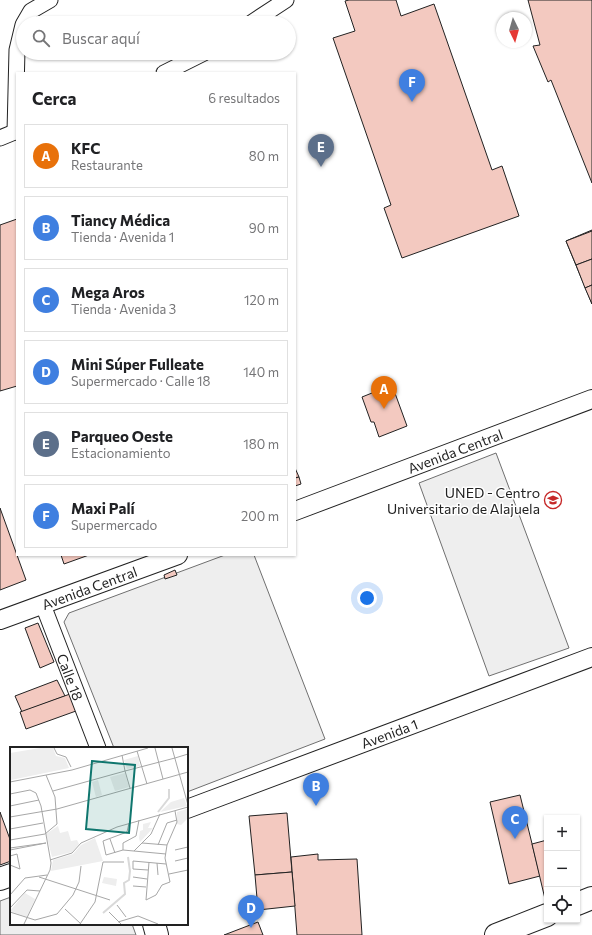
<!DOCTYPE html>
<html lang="es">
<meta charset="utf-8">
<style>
:root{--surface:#fff;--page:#f6f6f6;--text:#202124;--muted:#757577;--line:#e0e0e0;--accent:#111827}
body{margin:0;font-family:Commissioner,sans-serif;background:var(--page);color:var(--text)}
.controls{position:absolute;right:12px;bottom:12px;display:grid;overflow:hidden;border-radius:0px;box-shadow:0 1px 3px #0004}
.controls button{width:36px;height:36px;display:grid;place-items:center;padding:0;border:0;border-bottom:1px solid var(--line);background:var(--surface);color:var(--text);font:20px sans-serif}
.compass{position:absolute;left:496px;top:12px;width:36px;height:36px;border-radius:50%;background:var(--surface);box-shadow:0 1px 3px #0004;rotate:175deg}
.you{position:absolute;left:367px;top:598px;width:14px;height:14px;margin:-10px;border:3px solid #fff;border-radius:50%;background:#1a73e8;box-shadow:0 0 0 6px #1a73e833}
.badge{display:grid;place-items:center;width:26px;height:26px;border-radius:50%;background:var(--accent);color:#fff;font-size:13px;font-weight:700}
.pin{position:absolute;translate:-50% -33px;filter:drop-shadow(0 1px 2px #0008)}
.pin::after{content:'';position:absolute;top:21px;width:14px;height:12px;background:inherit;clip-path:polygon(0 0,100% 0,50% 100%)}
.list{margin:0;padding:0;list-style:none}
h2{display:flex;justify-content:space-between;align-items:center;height:52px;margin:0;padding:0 16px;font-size:17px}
h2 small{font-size:13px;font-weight:400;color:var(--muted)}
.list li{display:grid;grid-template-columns:26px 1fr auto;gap:12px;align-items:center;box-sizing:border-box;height:64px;margin:0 8px 8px;padding:0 8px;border:1px solid var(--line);border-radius:0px}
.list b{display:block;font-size:15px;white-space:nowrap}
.list p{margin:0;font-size:13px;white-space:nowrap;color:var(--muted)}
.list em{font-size:13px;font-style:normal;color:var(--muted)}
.icon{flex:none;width:22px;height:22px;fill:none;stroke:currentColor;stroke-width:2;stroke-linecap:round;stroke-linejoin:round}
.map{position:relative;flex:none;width:592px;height:935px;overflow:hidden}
.search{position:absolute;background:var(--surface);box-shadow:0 1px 3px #0004;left:16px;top:16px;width:280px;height:44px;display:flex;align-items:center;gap:10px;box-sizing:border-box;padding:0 14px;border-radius:22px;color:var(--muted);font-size:15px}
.panel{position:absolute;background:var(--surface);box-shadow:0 1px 3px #0004;left:16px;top:72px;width:280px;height:484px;border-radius:0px}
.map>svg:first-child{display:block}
.green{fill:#eee;stroke:#6f6f6f}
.building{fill:#f3c9c0;stroke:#222}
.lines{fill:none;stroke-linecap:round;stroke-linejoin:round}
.minor-casing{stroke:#222;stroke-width:17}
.tertiary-casing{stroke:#222;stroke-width:20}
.primary-casing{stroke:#222;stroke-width:24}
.minor{stroke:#fff;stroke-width:15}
.tertiary{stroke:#fff;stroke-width:18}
.primary{stroke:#fff;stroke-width:22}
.labels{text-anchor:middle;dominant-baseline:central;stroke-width:3;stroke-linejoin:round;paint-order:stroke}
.street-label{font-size:14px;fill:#222;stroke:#fff}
.poi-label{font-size:14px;fill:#222;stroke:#fff;text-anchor:end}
.inset-river{fill:none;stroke:#d9d9d9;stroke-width:2}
.inset-road{fill:none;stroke:#a7a7a7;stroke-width:1}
.view{fill:#0f766e;fill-opacity:0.15;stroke:#0f766e;stroke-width:2}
.inset-edge{fill:none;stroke:#222;stroke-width:2}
</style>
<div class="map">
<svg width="592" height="935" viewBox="0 0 592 935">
<rect width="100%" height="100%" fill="#fff"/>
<g class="green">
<path d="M496 453 569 648 489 676 419 483Z"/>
<path d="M225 555H254L325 739 187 792V748H114L64 622 69 613Z"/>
<path d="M11 897V924H132L136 935H0V901Z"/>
</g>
<g class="building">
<path d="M349 0H396L401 16 434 4 492 170 502 166 519 216 402 258 384 208 391 205 333 38 355 31 345 1Z"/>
<path d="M528 0H592V183L551 80 548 82 533 46 540 45Z"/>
<path d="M17 219V386L0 391V225Z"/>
<path d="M592 230V304L566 241Z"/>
<path d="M592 231V259L576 265 566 241Z"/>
<path d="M592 259V285L585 288 576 265Z"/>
<path d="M592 285V304L585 288Z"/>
<path d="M392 385 407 426 379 437 374 422H371L362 397Z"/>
<path d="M295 468 299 477 295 478Z"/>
<path d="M299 477 301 484 295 486V478Z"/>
<path d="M0 508 26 580 0 590Z"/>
<path d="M61 555H89L64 564Z"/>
<path d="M175 570 177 575 165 579 164 575Z"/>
<path d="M38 623 54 662 40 668 25 628Z"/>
<path d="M57 680 65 696 22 712 15 696Z"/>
<path d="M70 694 76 711 26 729 20 712Z"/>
<path d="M520 795 540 876 509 884 490 802Z"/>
<path d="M0 812 11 842V861L0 865Z"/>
<path d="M287 813 292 872 255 875 249 816Z"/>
<path d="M547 840V898L545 899 532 844Z"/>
<path d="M318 854V860L357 859 362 935H297L291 857Z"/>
<path d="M292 872 295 906 258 910 255 875Z"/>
<path d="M258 922 263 935H224Z"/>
</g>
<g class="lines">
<g class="minor-casing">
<g id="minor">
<path d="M24 23 31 11 50 0"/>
<path d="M251 23 286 0"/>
<path d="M164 73 204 53"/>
<path d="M15 132 17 50 23 25"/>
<path d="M0 138 17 131"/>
<path id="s1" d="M43 605 98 748"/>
</g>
</g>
<g class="tertiary-casing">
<g id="tertiary">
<path id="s2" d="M295 511 592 399"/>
<path id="s3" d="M0 620 178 555"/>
<path id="s4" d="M187 809 592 657"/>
</g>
</g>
<g class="primary-casing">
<g id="primary">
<path d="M0 879 11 875"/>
<path d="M577 904 592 898"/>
<path d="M154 924 157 935"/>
<path d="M496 935 547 915"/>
</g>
</g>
<use href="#minor" class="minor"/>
<use href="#tertiary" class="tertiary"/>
<use href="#primary" class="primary"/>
</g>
<defs>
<g id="university-ring" transform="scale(0.9)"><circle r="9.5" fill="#fff" stroke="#c62828" stroke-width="1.5"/><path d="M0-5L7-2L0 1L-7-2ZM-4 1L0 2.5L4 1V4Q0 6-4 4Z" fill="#c62828"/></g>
</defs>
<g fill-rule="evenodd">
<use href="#university-ring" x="553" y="500"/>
</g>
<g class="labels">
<g class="street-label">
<text stroke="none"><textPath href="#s2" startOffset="171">Avenida Central</textPath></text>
<text stroke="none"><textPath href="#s3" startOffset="95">Avenida Central</textPath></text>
<text stroke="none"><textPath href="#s1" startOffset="77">Calle 18</textPath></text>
<text stroke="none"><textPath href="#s4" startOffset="216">Avenida 1</textPath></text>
</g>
<g class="poi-label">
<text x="540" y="492">UNED - Centro<tspan x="540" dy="16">Universitario de Alajuela</tspan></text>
</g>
</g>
<g transform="translate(10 747)">
<rect width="178" height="178" fill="#fff"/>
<path d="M30 1H43L46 9 55 11 59 21 1 33 0 6ZM128 9 130 19 117 22 114 13ZM115 26 119 40 105 44 100 30ZM88 33 92 48 86 50 82 35ZM174 51 177 59 150 65 161 55ZM177 62 178 71 171 78 167 77V65ZM141 75 138 81H143L130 95 129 91 130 84 133 83V77ZM48 79 50 86 58 84 61 94 67 93 69 97 62 105 42 110 36 87ZM85 91 93 114 41 124 43 113 63 107 71 98ZM94 130 107 132 106 139 92 136ZM15 146 25 152 17 170 0 164Z" fill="#eee"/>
<path class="inset-river" d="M148 65 159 51V42M93 166 115 147 114 136 119 133 120 124 118 110"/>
<path class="inset-road" d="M44 1 47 7 56 10 61 20M145 1 153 32M162 1 178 58M127 4 137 37M112 8 115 24 165 11M165 11 178 7M0 35 62 23 138 1M43 44 115 24 120 41M0 47 20 43 26 46 31 59 41 116 40 123 14 177M0 59 29 53M47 62 178 25M0 70 47 62M119 76 117 85 93 94 96 108 113 103 156 107M0 82 33 76M100 92 105 106M0 93 35 87 47 77 45 50 36 28M132 96 157 98M148 98 157 76 167 73M0 101 36 96M0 103 36 96M113 103V96L126 89 129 73M165 103 178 100M124 104 141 87 150 67M0 109 7 107 10 122 0 118M40 113 62 106 71 96 107 80 178 60M165 114 178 111M139 115 136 153 146 148 152 138 160 135 155 111 157 98 167 75 165 64M147 116 148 128M138 123 123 122V114L156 117M159 127 178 123M29 130 100 153M123 130 137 132M123 139 136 140M0 148 15 131 37 128M107 158 116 170M0 161 17 143 30 144M55 162 71 177M0 165 25 173 47 167 63 148 69 135 71 119M99 165 111 177M108 175 128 169 148 177M70 177 85 155 93 115H114"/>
<path class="view" d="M82 14 125 18 119 86 76 82Z"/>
<rect width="178" height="178" class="inset-edge"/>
</g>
</svg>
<div class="controls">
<button>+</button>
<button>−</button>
<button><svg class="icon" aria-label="locate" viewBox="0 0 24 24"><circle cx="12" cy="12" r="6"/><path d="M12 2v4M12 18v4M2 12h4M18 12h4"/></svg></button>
</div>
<svg class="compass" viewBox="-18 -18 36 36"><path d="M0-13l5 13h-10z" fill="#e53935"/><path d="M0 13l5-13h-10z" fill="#757577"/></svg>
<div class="you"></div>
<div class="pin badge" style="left:384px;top:409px;background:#e8710a">A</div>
<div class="pin badge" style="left:316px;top:806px;background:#3f7fe0">B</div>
<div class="pin badge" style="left:515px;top:839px;background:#3f7fe0">C</div>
<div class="pin badge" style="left:251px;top:928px;background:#3f7fe0">D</div>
<div class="pin badge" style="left:321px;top:167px;background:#5c6f8a">E</div>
<div class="pin badge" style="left:412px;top:102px;background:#3f7fe0">F</div>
<div class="search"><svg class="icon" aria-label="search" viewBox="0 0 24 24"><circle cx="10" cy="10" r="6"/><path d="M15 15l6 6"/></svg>Buscar aquí</div>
<section class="panel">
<h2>Cerca<small>6 resultados</small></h2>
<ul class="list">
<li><span class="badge" style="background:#e8710a">A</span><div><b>KFC</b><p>Restaurante</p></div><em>80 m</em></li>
<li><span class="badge" style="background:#3f7fe0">B</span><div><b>Tiancy Médica</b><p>Tienda · Avenida 1</p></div><em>90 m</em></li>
<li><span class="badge" style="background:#3f7fe0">C</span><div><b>Mega Aros</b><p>Tienda · Avenida 3</p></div><em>120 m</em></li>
<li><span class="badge" style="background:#3f7fe0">D</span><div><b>Mini Súper Fulleate</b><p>Supermercado · Calle 18</p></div><em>140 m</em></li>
<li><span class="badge" style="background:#5c6f8a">E</span><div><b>Parqueo Oeste</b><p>Estacionamiento</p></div><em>180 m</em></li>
<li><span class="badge" style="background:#3f7fe0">F</span><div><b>Maxi Palí</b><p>Supermercado</p></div><em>200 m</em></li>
</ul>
</section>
</div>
